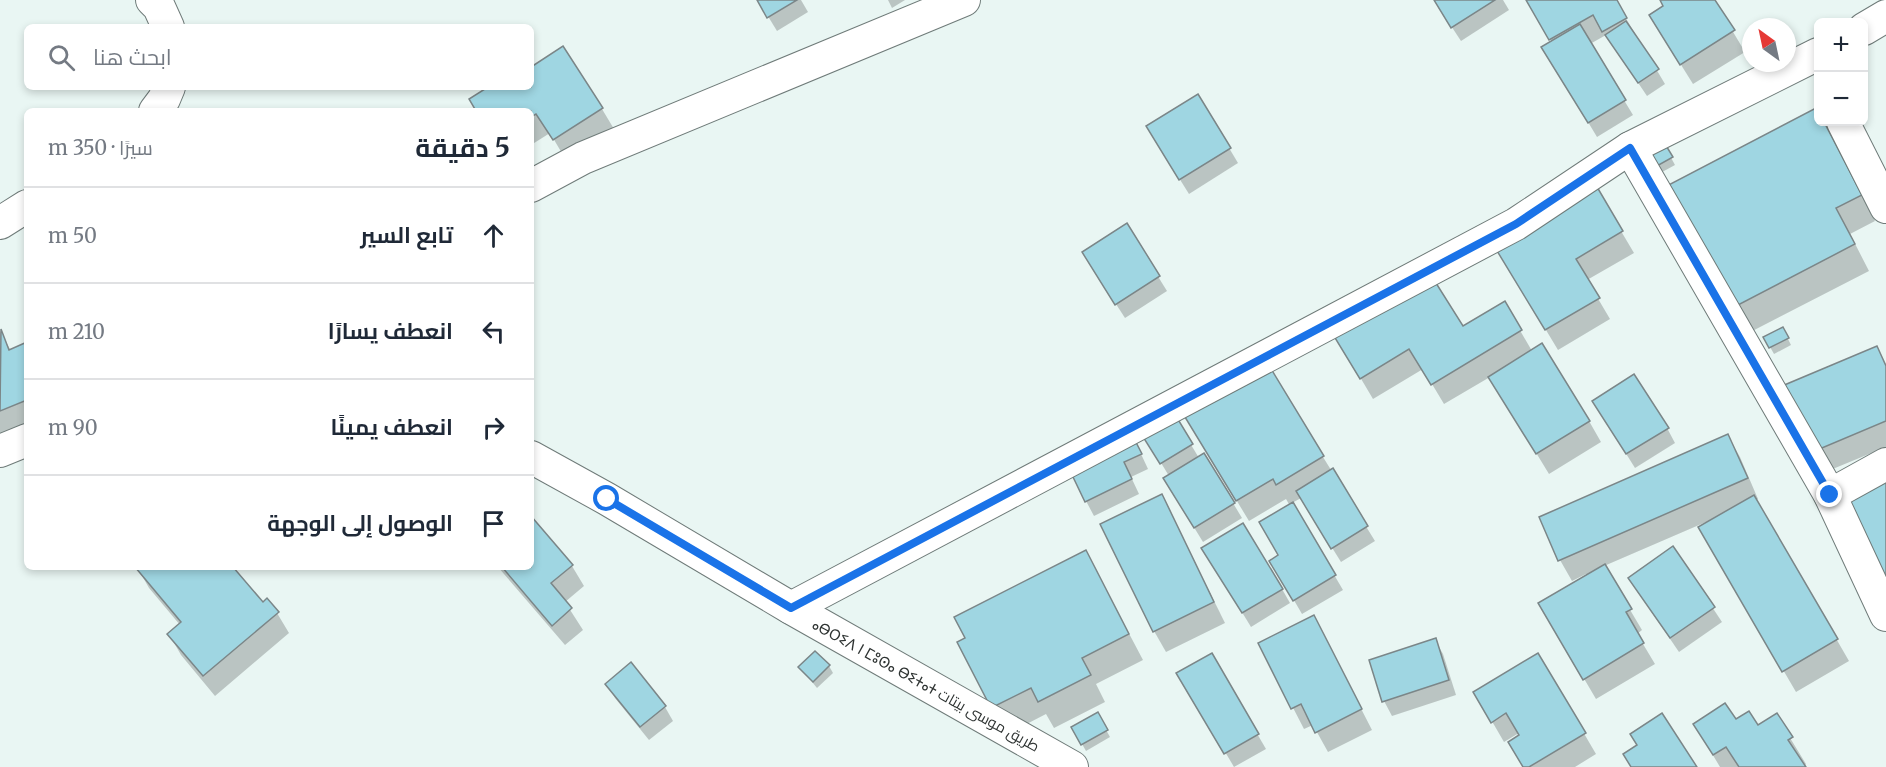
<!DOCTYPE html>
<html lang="ar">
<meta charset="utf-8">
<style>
:root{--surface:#fff;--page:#f6f6f7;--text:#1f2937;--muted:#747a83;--line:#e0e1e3}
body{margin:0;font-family:Merriweather,Cairo,"Noto Sans Tifinagh",serif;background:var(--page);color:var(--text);direction:rtl}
.controls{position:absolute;right:18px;top:18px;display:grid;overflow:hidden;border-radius:9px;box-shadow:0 3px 9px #0003}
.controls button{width:54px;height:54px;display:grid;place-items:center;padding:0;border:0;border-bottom:2px solid var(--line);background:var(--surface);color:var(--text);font:30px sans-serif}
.compass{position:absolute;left:1742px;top:18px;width:54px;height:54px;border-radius:50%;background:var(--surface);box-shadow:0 3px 9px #0003;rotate:327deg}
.stop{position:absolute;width:18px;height:18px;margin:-14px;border:4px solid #1a73e8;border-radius:50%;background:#fff}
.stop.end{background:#1a73e8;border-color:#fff;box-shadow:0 2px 6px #0008}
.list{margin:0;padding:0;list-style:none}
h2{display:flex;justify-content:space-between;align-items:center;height:78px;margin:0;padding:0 24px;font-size:26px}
h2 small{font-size:20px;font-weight:400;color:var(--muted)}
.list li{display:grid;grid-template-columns:39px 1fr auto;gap:18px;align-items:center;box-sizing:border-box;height:96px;padding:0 24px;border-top:2px solid var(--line)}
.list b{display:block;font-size:22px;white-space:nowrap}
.list em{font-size:20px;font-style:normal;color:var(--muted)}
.icon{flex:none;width:33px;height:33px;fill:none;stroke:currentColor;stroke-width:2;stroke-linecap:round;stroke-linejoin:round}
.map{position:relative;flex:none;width:1886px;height:767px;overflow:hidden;direction:ltr}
.search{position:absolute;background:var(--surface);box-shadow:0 3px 9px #0003;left:24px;top:24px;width:510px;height:66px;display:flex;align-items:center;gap:15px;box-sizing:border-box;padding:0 21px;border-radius:9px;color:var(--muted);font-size:22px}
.panel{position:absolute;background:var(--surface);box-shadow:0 3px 9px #0003;left:24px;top:108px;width:510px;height:462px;border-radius:9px;direction:rtl}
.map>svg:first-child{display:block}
.shadow{fill:#0003}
.building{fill:#9fd6e2;stroke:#7b8688;stroke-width:1.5}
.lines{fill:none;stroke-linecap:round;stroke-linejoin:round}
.minor-casing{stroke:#6f7b79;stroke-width:34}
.minor{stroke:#fff;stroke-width:32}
.route{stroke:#1a73e8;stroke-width:8}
.labels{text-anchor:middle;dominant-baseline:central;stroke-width:4.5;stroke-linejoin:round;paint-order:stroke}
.street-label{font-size:15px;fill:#2e3332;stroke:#fff}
</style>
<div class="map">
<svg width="1886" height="767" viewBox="0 0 1886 767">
<rect width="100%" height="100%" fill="#e9f6f3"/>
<g class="shadow">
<path d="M758 0H801L808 12 777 31Z"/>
<path d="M888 0H905L892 8Z"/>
<path d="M1434 0H1503L1509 10 1461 41Z"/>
<path d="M1528 0H1615L1665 84 1647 96 1606 35 1590 44 1633 115 1597 137 1543 47 1552 42Z"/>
<path d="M1661 0H1714L1745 52 1693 84 1663 36 1665 7Z"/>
<path d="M531 69 602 109 614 129 566 160 550 133 531 145V111H477L491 87H531Z"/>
<path d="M1198 96 1238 163 1189 194 1156 141Z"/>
<path d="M1816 110 1818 114V122H1823L1831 136 1875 221 1850 234 1869 271 1731 342 1716 316Z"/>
<path d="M1662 141 1675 165 1653 177Z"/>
<path d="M1589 177 1634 253 1587 280 1610 319 1558 350 1502 257Z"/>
<path d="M1126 225 1167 291 1125 318 1092 267Z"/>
<path d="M1504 303 1532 351 1589 421 1601 442 1549 474 1490 377 1444 404 1423 369 1373 399 1328 323 1462 328Z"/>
<path d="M1783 329 1791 345 1774 354 1765 338Z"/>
<path d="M0 331 11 351 27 344V426L0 437Z"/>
<path d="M1877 347 1886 364V447L1823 473 1811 453Z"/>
<path d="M1167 405 1199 458 1204 455 1242 518 1203 542 1173 493 1169 476 1146 438Z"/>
<path d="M1602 415 1667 428 1675 443 1635 468Z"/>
<path d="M1188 420 1323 457 1375 541 1341 562 1301 498 1292 503 1343 590 1302 614 1271 561 1280 556 1290 506 1286 499 1249 521Z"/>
<path d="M1728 436 1740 457 1758 499 1756 500 1849 661 1796 692 1700 528 1706 524V522L1604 566 1642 630 1637 634 1655 664 1596 699 1540 604 1587 576 1586 574 1572 581 1560 560Z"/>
<path d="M1135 441 1148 469 1131 477 1139 494 1094 516 1086 501Z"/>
<path d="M1162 496 1225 623 1166 652 1154 631Z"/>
<path d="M531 519 572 566 584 586 565 602 583 630 565 645 498 567H531Z"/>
<path d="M1673 548 1722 622 1679 652 1638 592Z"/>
<path d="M1086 552 1143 660 1096 684 1105 702 1054 728 1046 714 1007 734 967 638Z"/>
<path d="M1212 563 1282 589 1290 603 1251 627Z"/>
<path d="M137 567H231L263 604 277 613 289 633 215 696 181 655 169 634 180 625 149 588Z"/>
<path d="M1314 617 1372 730 1328 752 1313 725 1304 729 1260 644Z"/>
<path d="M1435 640 1443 654 1456 695 1392 716 1384 701 1371 661Z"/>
<path d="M1211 655 1266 749 1234 767 1179 674Z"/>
<path d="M1538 655 1596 754 1575 767H1524L1519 733 1504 742 1475 692Z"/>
<path d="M631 664 665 707 673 721 649 740 615 698 607 684Z"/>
<path d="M829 666 833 673 817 688 800 667Z"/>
<path d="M1097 714 1110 737 1086 751 1073 728Z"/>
<path d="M1776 715 1806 764 1804 767H1720L1695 725 1736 722 1758 727Z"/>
</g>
<g class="building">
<path d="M757 0H797L767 18Z"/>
<path d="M1434 0H1495L1451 28Z"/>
<path d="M1526 0H1617L1627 18 1602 32 1593 15 1549 40Z"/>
<path d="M1660 0H1715L1735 30 1680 65 1649 15 1663 6Z"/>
<path d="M1626 21 1659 69 1638 83 1605 35Z"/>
<path d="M1580 24 1626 100 1588 123 1541 47Z"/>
<path d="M563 46 603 108 553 140 536 114 531 117V111H476L469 99 488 87H531V67Z"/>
<path d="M1198 94 1231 148 1179 180 1146 126Z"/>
<path d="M1816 108 1818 112V122H1824L1862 195 1836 208 1855 244 1715 317 1657 191Z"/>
<path d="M1662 139 1673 157 1648 171 1638 153Z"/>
<path d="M1590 175 1623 231 1576 259 1600 298 1545 330 1488 236Z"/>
<path d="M1127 223 1160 276 1115 305 1082 252Z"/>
<path d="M1424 264 1463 326 1505 301 1522 330 1431 385 1409 349 1360 379 1326 323Z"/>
<path d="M1783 327 1789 338 1769 348 1763 337Z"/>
<path d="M1 329 9 350 27 342V400L0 411Z"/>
<path d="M1542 343 1590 421 1536 454 1488 377Z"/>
<path d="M1877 346 1886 366V421L1810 453 1782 386Z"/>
<path d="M1262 354 1324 456 1276 485 1273 479 1236 501 1174 399Z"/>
<path d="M1634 374 1669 428 1626 454 1592 401Z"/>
<path d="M1168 403 1193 444 1160 464 1135 424Z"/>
<path d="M1127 425 1142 454 1124 462 1132 479 1085 502 1063 456Z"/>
<path d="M1728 434 1748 478 1558 561 1539 517Z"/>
<path d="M1204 453 1235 503 1194 528 1163 478Z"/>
<path d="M1886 461V590L1830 485Z"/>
<path d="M1333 468 1368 526 1331 549 1296 491Z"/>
<path d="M1162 494 1214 602 1153 632 1100 524Z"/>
<path d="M1754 495 1838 639 1782 672 1698 527Z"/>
<path d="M1293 502 1336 575 1293 601 1269 561 1278 555 1259 522Z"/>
<path d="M531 516 573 565 551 583 572 608 552 626 502 567H531Z"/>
<path d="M1243 523 1283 589 1242 613 1201 548Z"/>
<path d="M1673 546 1715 607 1670 638 1628 578Z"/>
<path d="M1086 550 1129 634 1082 658 1091 675 1038 702 1031 688 991 708 957 642 965 638 954 617Z"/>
<path d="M1605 564 1632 609 1626 612 1644 643 1583 680 1538 603Z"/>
<path d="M135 567H233L263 602 267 598 279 612 203 676 167 634 181 622Z"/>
<path d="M1314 615 1362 709 1315 733 1301 704 1291 709 1258 643Z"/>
<path d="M1436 638 1449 680 1382 702 1369 660Z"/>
<path d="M815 651 830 665 813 682 798 667Z"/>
<path d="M1212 653 1259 734 1224 754 1176 673Z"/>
<path d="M1538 653 1586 733 1529 767H1523L1508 742 1519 735 1506 713 1491 723 1473 692Z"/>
<path d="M631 662 666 706 640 727 605 684Z"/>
<path d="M1725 703 1736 719 1749 711 1758 725 1777 713 1793 737 1788 740 1806 767H1739L1726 747 1713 755 1693 724Z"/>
<path d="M1098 712 1108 730 1081 745 1071 727Z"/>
<path d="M1662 713 1697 767H1631L1623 754 1637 745 1630 734Z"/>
</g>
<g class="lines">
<g class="minor-casing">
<g id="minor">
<path d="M152 0 159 7 168 27"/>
<path d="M1864 29 1886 16"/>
<path d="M155 111 164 99 169 87"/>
<path d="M1843 122 1886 207"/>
<path d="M1630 148 1830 495 1886 615"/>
<path d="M531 186 583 158 964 0"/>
<path d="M0 223 27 206"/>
<path d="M0 451 27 440"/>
<path d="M531 457 607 499 791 608 1072 767"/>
<path d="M1830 495 1886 464"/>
<path d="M791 608 1516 224 1630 148 1818 54"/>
</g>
</g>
<use href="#minor" class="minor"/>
</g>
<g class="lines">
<path class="route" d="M607 499 791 608 1516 224 1630 148 1830 495"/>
</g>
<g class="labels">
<g class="street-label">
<text transform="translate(926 685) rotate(29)">ⴰⴱⵔⵉⴷ ⵏ ⵎⵓⵙⴰ ⴱⵉⵜⴰⵜ طريق موسى بيتات</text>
</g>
</g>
</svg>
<div class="controls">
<button>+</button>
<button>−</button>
</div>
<svg class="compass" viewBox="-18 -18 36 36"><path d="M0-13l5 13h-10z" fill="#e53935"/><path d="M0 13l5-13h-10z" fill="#747a83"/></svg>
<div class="stop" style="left:607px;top:499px"></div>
<div class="stop end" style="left:1830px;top:495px"></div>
<div class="search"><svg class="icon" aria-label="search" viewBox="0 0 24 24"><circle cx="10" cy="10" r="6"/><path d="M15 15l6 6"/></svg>ابحث هنا</div>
<section class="panel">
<h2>5 دقيقة<small>سيرًا · 350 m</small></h2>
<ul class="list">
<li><svg class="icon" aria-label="ahead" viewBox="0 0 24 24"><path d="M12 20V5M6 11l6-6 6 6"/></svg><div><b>تابع السير</b></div><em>50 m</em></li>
<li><svg class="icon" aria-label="left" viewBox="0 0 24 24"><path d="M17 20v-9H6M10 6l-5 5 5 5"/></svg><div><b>انعطف يسارًا</b></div><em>210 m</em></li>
<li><svg class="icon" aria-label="right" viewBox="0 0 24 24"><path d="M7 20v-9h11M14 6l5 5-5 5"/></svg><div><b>انعطف يمينًا</b></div><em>90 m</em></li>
<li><svg class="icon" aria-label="arrive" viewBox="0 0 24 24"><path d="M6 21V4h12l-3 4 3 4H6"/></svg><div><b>الوصول إلى الوجهة</b></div></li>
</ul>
</section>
</div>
